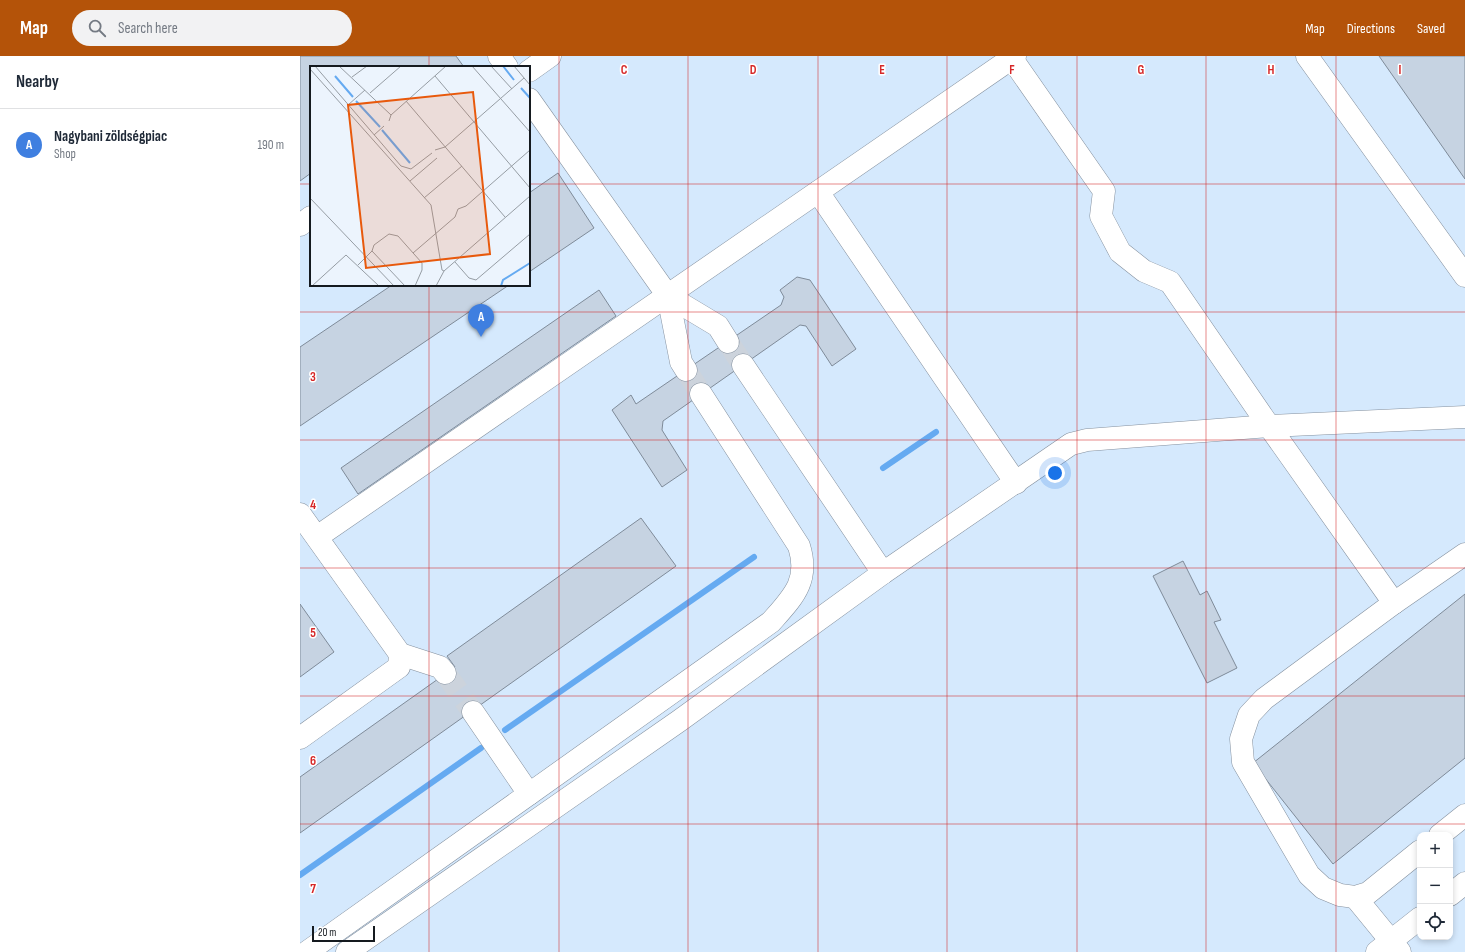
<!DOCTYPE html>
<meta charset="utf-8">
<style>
:root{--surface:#fff;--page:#f2f2f3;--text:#1f2937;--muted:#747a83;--line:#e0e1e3;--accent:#b45309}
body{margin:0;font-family:"Sofia Sans Condensed",sans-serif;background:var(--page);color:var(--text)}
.controls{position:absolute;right:12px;bottom:12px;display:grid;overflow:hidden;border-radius:8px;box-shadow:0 2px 6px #0003}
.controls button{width:36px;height:36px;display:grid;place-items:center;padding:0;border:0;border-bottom:1px solid var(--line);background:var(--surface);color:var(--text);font:20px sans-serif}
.scale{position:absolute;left:12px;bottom:10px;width:63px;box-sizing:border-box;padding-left:4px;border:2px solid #151a1f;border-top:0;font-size:11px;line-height:14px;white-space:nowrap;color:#151a1f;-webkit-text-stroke:3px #fff;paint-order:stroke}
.you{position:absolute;left:755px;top:417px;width:14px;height:14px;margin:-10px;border:3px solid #fff;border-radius:50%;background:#1a73e8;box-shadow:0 0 0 6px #1a73e833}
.badge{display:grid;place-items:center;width:26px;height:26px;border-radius:50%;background:var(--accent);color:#fff;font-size:13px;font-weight:700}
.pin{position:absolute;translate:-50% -33px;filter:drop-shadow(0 1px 2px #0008)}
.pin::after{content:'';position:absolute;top:21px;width:14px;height:12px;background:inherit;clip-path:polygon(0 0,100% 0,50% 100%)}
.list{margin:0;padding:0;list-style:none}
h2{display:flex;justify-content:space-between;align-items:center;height:52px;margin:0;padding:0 16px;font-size:17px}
h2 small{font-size:13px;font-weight:400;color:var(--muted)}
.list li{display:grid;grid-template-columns:26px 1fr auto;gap:12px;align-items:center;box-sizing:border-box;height:72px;padding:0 16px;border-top:1px solid var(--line)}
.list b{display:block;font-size:15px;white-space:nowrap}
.list p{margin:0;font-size:13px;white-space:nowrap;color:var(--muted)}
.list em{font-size:13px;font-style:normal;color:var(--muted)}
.icon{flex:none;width:22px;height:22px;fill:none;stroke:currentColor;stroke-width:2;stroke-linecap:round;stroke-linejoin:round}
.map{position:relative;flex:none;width:1165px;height:896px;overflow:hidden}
header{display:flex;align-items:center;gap:24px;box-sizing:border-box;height:56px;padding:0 20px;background:var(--accent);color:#fff}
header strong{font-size:19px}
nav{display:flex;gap:22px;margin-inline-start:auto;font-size:14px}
.search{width:280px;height:36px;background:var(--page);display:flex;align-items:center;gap:10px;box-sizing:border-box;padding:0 14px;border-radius:22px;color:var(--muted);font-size:15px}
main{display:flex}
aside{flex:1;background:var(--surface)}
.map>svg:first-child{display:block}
.built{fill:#d5e9fd;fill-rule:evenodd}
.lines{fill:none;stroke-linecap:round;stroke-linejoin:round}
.stream{stroke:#65aaf1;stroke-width:6}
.building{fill:#c6d3e2;stroke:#7f8b99}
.minor-tunnel{stroke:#ccd3dc;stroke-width:22;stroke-dasharray:22 11;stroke-linecap:butt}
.minor-casing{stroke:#85919f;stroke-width:23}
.minor{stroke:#fff;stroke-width:22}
.grid{fill:none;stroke:#d62828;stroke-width:1;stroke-opacity:0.55}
.inset-river{fill:none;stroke:#65aaf1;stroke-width:2}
.inset-road{fill:none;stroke:#969da4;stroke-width:1}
.view{fill:#e8590c;fill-opacity:0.15;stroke:#e8590c;stroke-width:2}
.inset-edge{fill:none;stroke:#151a1f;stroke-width:2}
.grid-label{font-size:13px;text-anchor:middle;font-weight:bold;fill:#d62828;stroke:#fff;stroke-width:3;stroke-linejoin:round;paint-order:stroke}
</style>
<header>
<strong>Map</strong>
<div class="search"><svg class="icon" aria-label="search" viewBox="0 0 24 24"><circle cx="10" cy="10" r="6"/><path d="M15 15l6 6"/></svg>Search here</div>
<nav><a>Map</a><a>Directions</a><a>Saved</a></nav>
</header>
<main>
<aside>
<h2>Nearby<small></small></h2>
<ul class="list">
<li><span class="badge" style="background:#3f7fe0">A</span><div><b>Nagybani zöldségpiac</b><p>Shop</p></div><em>190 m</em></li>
</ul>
</aside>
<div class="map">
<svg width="1165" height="896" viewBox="0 0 1165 896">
<rect width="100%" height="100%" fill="#ecf4fd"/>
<path class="built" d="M0 0H1165V896H0ZM11 11H229V229H11ZM1120 779H1150V881H1120Z"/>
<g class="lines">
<g class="stream">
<path d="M583 412 636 376"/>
<path d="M205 674 454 501"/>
<path d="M0 819 181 692"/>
</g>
</g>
<g class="building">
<path d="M0 0H156L164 11H11V117L0 125Z"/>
<path d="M1079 0H1165V123Z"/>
<path d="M258 117 294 172 229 216V137Z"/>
<path d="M497 221 510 224 556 293 532 310 506 270 500 269 363 365 362 374 387 414 362 431 312 354 331 339 336 348 481 249 484 241 480 234Z"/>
<path d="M92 229H209L0 370V291Z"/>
<path d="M299 234 316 260 58 438 41 412Z"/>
<path d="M341 462 376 510 0 777V721L155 611 147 600Z"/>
<path d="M883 505 900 539 907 535 921 564 914 566 937 612 907 627 853 520Z"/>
<path d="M1165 538V702L1033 808 953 707Z"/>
<path d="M0 548 34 596 0 621Z"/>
</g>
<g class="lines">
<g class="minor-tunnel">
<path d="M428 286 443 309"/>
<path d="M386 314 401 338"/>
<path d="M145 617 173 656"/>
</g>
<g class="minor-casing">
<g id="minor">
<path d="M199 0 207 11"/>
<path d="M710 0 804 135 801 160 820 196 844 215 870 226 969 370 1094 547"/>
<path d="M1007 0 1165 220"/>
<path d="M229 15 250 0"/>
<path d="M229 43 368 240 381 306 386 314"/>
<path d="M518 136 716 427"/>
<path d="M0 169 11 161"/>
<path d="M368 240 418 270 428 286"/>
<path d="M443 309 583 517"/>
<path d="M0 458 100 598 140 611 145 617"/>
<path d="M17 481 715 0"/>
<path d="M173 656 229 738"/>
<path d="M0 682 99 611 100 598"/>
<path d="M1140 779 1165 759"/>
<path d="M1120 795 1068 837 1055 841 1040 839 1023 832 1009 819 943 706 941 683 949 659 964 643 1094 547 1165 498"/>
<path d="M1150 839 1165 827"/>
<path d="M1055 841 1100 896"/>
<path d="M7 896 471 566C493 541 510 525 499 490L401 338"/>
<path d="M47 896 379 665 583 517 771 388 787 384 969 370 1165 361"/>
<path d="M1077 896 1120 862"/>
</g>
</g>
<use href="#minor" class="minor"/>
</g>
<path class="grid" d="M129 0V11M259 0V896M388 0V896M518 0V896M647 0V896M777 0V896M906 0V896M1036 0V896M0 128H11M229 128H1165M129 229V896M0 256H1165M0 384H1165M0 512H1165M0 640H1165M0 768H1165"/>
<g transform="translate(10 10)">
<rect width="220" height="220" fill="#ecf4fd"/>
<path class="inset-river" d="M193 0 204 14M25 10 43 31M211 22 220 32M46 35 70 61M72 64 100 97M191 220 193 214 220 197"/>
<path class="inset-road" d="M5 0 91 100 101 103 122 87M29 0 81 49M162 0 220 66M181 0 202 23M204 0 220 19M0 3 121 139 132 204 134 205M125 10 220 122M42 11 57 0M60 27 91 0M96 35 195 151M38 39 55 24M79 55 81 49 136 0M64 69 74 60M125 84 135 81 214 12M100 115 127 92M0 132 84 220M114 132 152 100M103 187 145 151 148 143 156 140 220 84M145 196 159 212 166 214 220 168M48 199 62 185M2 220 36 189 69 220M95 220 62 185 64 179 79 168 88 170 112 197V204L105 220M126 220 134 205 220 130"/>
<path class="view" d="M163 26 180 188 56 202 38 39Z"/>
<rect width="220" height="220" class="inset-edge"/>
</g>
<g class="grid-label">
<text x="324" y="18">C</text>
<text x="453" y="18">D</text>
<text x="582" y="18">E</text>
<text x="712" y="18">F</text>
<text x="841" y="18">G</text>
<text x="971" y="18">H</text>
<text x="1100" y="18">I</text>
<text x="13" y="325">3</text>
<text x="13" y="453">4</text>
<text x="13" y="581">5</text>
<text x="13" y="709">6</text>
<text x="13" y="837">7</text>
</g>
</svg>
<div class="controls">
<button>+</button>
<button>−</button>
<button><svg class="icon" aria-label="locate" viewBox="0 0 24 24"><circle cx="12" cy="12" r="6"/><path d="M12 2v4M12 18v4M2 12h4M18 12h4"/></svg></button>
</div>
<div class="scale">20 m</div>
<div class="you"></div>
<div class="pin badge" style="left:181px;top:281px;background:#3f7fe0">A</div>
</div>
</main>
